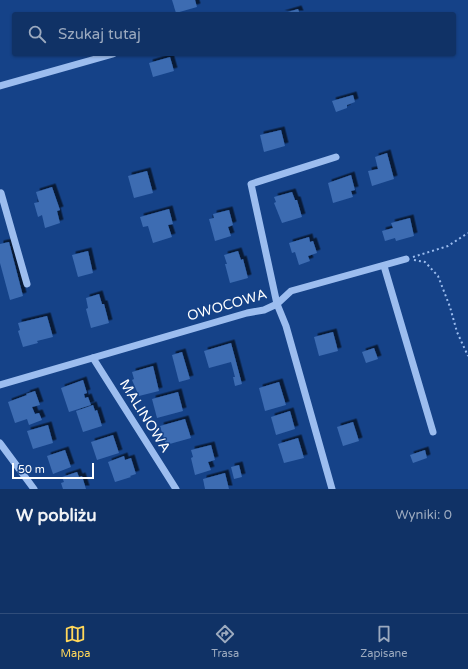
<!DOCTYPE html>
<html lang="pl">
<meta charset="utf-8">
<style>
:root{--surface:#103266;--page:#1e3e6f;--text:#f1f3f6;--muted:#9caabf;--line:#304d7a;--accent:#ffd75a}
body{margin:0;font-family:"Varela Round",sans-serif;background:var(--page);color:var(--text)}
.scale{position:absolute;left:12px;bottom:10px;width:82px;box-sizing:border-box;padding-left:4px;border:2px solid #fff;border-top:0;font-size:11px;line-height:14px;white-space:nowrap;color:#fff;-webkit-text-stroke:3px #154288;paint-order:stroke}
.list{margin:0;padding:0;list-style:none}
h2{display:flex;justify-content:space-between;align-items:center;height:52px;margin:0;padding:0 16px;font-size:17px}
h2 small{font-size:13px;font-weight:400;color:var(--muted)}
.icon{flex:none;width:22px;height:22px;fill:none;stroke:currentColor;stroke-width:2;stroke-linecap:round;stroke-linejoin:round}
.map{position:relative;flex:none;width:468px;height:489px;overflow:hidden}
.search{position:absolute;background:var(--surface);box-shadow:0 1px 3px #0004;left:12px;right:12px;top:12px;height:44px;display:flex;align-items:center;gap:10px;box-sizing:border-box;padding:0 14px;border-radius:4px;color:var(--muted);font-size:15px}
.sheet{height:124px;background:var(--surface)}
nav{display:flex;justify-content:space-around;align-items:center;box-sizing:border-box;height:56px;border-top:1px solid var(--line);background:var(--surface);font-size:11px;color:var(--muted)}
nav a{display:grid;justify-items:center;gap:2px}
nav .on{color:var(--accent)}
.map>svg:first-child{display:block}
.building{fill:#3d6cb2;filter:url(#shadow)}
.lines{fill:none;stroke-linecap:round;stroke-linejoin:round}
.path{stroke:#9cbdef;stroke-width:2;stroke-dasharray:2 3;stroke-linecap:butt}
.minor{stroke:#9cbdef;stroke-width:7}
.labels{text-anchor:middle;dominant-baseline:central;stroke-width:3;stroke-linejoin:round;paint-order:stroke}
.street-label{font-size:14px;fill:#fff;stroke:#154288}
</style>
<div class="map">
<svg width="468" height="489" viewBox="0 0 468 489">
<defs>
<filter id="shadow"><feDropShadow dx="3.5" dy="-3.5" stdDeviation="0" flood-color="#0009"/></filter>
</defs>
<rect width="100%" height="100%" fill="#154288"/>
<g class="building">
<path d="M172 0H195L197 7 176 13Z"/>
<path d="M298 9 300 14H281Z"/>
<path d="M170 57 174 71 153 77 149 63Z"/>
<path d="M353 95 355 102 347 105V108L336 112 332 101Z"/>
<path d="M281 130 285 146 264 152 260 135Z"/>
<path d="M387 153 394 179 372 186 368 171 378 169 375 157Z"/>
<path d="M147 171 153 193 134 198 128 176Z"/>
<path d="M351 175 355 190 351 191 353 197 333 203 328 183Z"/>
<path d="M52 187 60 210 57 211 60 223 45 228 42 215 38 217 34 203 39 202 36 192Z"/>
<path d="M292 192 295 200H297L302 217 282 223 274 203 276 202 274 197Z"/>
<path d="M169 209 173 224 168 225 172 237 153 243 148 226 143 227 140 217Z"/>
<path d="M229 210 233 225 228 227 231 236 215 241 209 219 214 218 213 214Z"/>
<path d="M410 218 414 236 396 241 395 238 385 241 382 231 393 228 391 223Z"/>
<path d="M309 237 310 242 313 241 317 253 308 256 310 261 299 265 295 252 292 253 289 243Z"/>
<path d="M9 242 23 296 10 300 0 263V244Z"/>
<path d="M88 251 93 273 78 277 72 255Z"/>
<path d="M238 251 241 260 243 259 248 278 230 283 225 264H227L224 255Z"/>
<path d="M99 294 102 304H104L109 323 91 328 86 309 88 308 86 298Z"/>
<path d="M47 316 53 337 37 341 38 343 23 347 18 331 20 330 18 323Z"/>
<path d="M333 332 338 351 319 356 314 337Z"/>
<path d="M231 343 242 384 235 386 233 377H235L231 362 209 368 204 351Z"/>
<path d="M374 348 378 359 366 363 362 352Z"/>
<path d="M182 352 190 379 179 382 172 355Z"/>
<path d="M153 366 159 391 139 396 132 380 134 379 132 372Z"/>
<path d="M83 380 87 393 84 394 85 398 88 397 91 405 69 412 61 388Z"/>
<path d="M279 382 286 405 265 411 259 388Z"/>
<path d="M35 391 40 405 32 407 35 414 39 413 42 420 29 425 27 419 15 423 8 402 27 395 26 394Z"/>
<path d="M178 392 183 411 157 418 152 399Z"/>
<path d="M93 405 95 411 97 410 102 426 83 432 76 411Z"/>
<path d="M290 411 295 429 276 435 271 417Z"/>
<path d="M185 419 191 438 166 445 160 426Z"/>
<path d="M353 422 359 441 343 446 337 427Z"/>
<path d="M48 425 53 443 33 449 27 431Z"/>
<path d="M113 435 119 453 97 460 91 442Z"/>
<path d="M298 438 304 458 284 463 278 444Z"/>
<path d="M211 445 215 460 208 462 211 470 195 475 191 458 193 457 191 450Z"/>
<path d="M65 450 71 467 53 474 47 456Z"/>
<path d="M425 450 427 458 413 463 410 455Z"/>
<path d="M124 456 125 460 131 458 136 474 130 476 131 477 115 482 108 462Z"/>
<path d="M239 465 242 477 234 479 231 467Z"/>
<path d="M77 472 79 477 82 476 86 489H63L61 483 64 482 62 477Z"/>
<path d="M225 473 229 489H205L203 479Z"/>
</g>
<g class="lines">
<g class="path">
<path d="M413 257 448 246 468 233"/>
<path d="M414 260 425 262 438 276 450 307 457 332 468 356"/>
</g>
<g class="minor">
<path d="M0 86 113 54"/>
<path d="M0 194 1 193 27 284"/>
<path d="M384 266 433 432"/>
<path d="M93 358 176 489"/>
<path d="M0 385 247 313 264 310 277 304 291 291 406 259"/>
<path d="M0 443 34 489"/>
<path d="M332 489 286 326 277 304 251 184 336 157"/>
</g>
</g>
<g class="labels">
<g class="street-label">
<text transform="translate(227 305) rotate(-16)">OWOCOWA</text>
<text transform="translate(145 416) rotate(58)">MALINOWA</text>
</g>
</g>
</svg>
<div class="scale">50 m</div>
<div class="search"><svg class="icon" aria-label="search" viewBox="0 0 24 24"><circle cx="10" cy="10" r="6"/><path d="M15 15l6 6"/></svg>Szukaj tutaj</div>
</div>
<section class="sheet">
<h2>W pobliżu<small>Wyniki: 0</small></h2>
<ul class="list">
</ul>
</section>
<nav>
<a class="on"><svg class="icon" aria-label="map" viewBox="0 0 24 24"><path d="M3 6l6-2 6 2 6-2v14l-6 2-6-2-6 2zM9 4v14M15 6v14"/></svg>Mapa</a>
<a><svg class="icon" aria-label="directions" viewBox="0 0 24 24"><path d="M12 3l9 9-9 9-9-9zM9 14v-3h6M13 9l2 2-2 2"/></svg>Trasa</a>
<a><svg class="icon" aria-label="saved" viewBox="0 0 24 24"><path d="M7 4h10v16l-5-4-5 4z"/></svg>Zapisane</a>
</nav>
